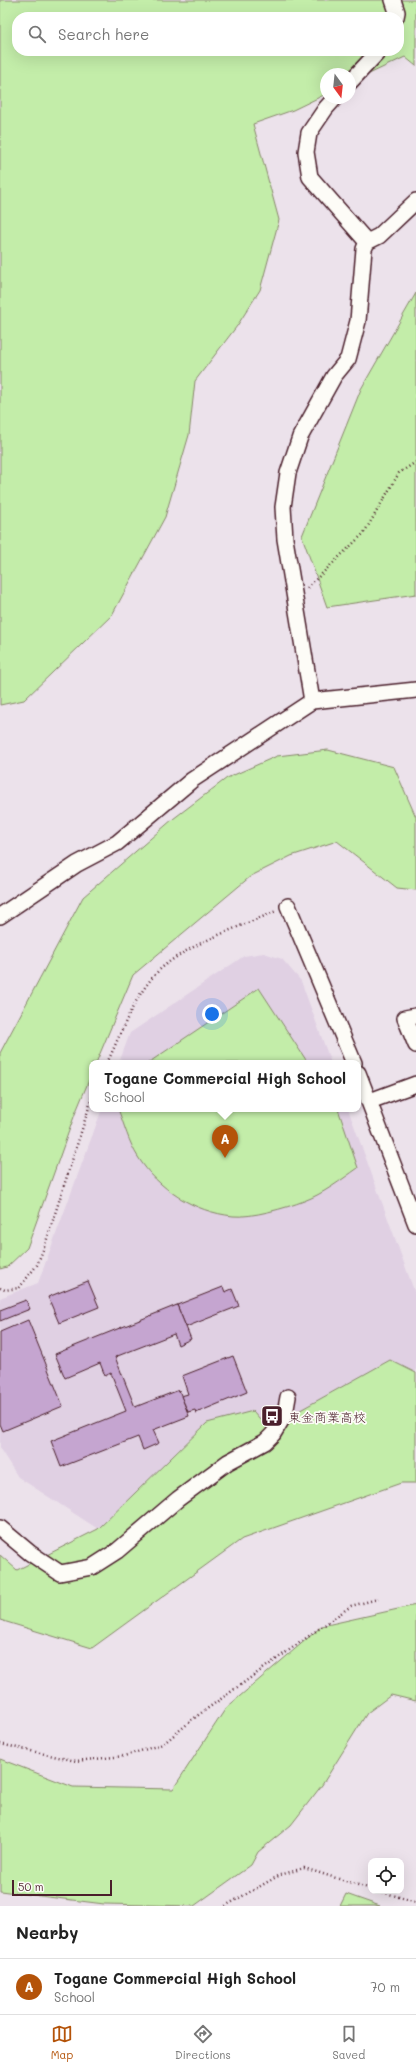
<!DOCTYPE html>
<meta charset="utf-8">
<style>
:root{--surface:#fff;--page:#f6f6f6;--text:#222;--muted:#767676;--line:#e0e0e0;--accent:#b45309}
body{margin:0;font-family:Mali,"Klee One",sans-serif;background:var(--page);color:var(--text)}
.controls{position:absolute;right:12px;bottom:12px;display:grid;overflow:hidden;border-radius:8px;box-shadow:0 4px 16px #0002}
.controls button{width:36px;height:36px;display:grid;place-items:center;padding:0;border:0;border-bottom:1px solid var(--line);background:var(--surface);color:var(--text);font:20px sans-serif}
.compass{position:absolute;left:320px;top:68px;width:36px;height:36px;border-radius:50%;background:var(--surface);box-shadow:0 4px 16px #0002;rotate:165deg}
.scale{position:absolute;left:12px;bottom:10px;width:100px;box-sizing:border-box;padding-left:4px;border:2px solid #4a1f2b;border-top:0;font-size:11px;line-height:14px;white-space:nowrap;color:#4a1f2b;-webkit-text-stroke:3px #fdfcf7;paint-order:stroke}
.you{position:absolute;left:212px;top:1014px;width:14px;height:14px;margin:-10px;border:3px solid #fff;border-radius:50%;background:#1a73e8;box-shadow:0 0 0 6px #1a73e833}
.badge{display:grid;place-items:center;width:26px;height:26px;border-radius:50%;background:var(--accent);color:#fff;font-size:13px;font-weight:700}
.pin{position:absolute;translate:-50% -33px;filter:drop-shadow(0 1px 2px #0008)}
.pin::after{content:'';position:absolute;top:21px;width:14px;height:12px;background:inherit;clip-path:polygon(0 0,100% 0,50% 100%)}
.popup{position:absolute;left:89px;top:1060px;width:272px;height:52px;box-sizing:border-box;display:grid;place-content:center;border-radius:8px;background:var(--surface);filter:drop-shadow(0 1px 3px #0005);font-size:13px;white-space:nowrap;color:var(--muted)}
.popup b{font-size:15px;color:var(--text)}
.popup::after{content:'';position:absolute;left:50%;top:100%;margin-left:-8px;border:8px solid transparent;border-top-color:var(--surface)}
.list{margin:0;padding:0;list-style:none}
h2{display:flex;justify-content:space-between;align-items:center;height:52px;margin:0;padding:0 16px;font-size:17px}
h2 small{font-size:13px;font-weight:400;color:var(--muted)}
.list li{display:grid;grid-template-columns:26px 1fr auto;gap:12px;align-items:center;box-sizing:border-box;height:56px;padding:0 16px;border-top:1px solid var(--line)}
.list b{display:block;font-size:15px;white-space:nowrap}
.list p{margin:0;font-size:13px;white-space:nowrap;color:var(--muted)}
.list em{font-size:13px;font-style:normal;color:var(--muted)}
.icon{flex:none;width:22px;height:22px;fill:none;stroke:currentColor;stroke-width:2;stroke-linecap:round;stroke-linejoin:round}
.map{position:relative;flex:none;width:416px;height:1906px;overflow:hidden}
.search{position:absolute;background:var(--surface);box-shadow:0 4px 16px #0002;left:12px;right:12px;top:12px;height:44px;display:flex;align-items:center;gap:10px;box-sizing:border-box;padding:0 14px;border-radius:16px;color:var(--muted);font-size:15px}
.sheet{height:108px;background:var(--surface)}
nav{display:flex;justify-content:space-around;align-items:center;box-sizing:border-box;height:56px;border-top:1px solid var(--line);background:var(--surface);font-size:11px;color:var(--muted)}
nav a{display:grid;justify-items:center;gap:2px}
nav .on{color:var(--accent)}
.map>svg:first-child{display:block}
.built{fill:#e0d0e3}
.green{fill:#c3eda9;stroke:#86866a;fill-rule:evenodd}
.building{fill:#c5a5d0;stroke:#4a1f2b}
.lines{fill:none;stroke-linecap:round;stroke-linejoin:round}
.minor-casing{stroke:#4a1f2b;stroke-width:18}
.path{stroke:#4a1f2b;stroke-width:2.5;stroke-dasharray:1 3;stroke-linecap:butt}
.minor{stroke:#fdfcf7;stroke-width:15}
.labels{text-anchor:middle;dominant-baseline:central;stroke-width:3.5;stroke-linejoin:round;paint-order:stroke}
.poi-label{font-size:13px;fill:#4a1f2b;stroke:#fdfcf7;text-anchor:start}
</style>
<div class="map">
<svg width="416" height="1906" viewBox="0 0 416 1906">
<rect width="100%" height="100%" fill="#ece2eb"/>
<filter id="ink" filterUnits="userSpaceOnUse"><feTurbulence type="fractalNoise" baseFrequency=".025" numOctaves="2"/><feDisplacementMap in="SourceGraphic" scale="8" xChannelSelector="R" yChannelSelector="G"/><feConvolveMatrix kernelMatrix="1 2 1 2 8 2 1 2 1" color-interpolation-filters="sRGB"/></filter>
<g filter="url(#ink)">
<g class="built">
<path d="M264 953 282 959 301 981 331 1063H119L130 1033 244 956Z"/>
<path d="M102 1109H348L416 1296V1373L390 1360 268 1429 207 1423 98 1529 18 1477 0 1449V1298L38 1283Z"/>
</g>
<g class="green">
<path d="M0 0H416V66L405 57 350 83V74H326V94L293 110 253 124 279 220 260 290 237 326 195 381 189 435 165 517 112 615 24 700 0 705ZM17 17H399V51H17Z"/>
<path d="M416 293V594L327 607 302 536 361 389Z"/>
<path d="M328 750 394 767 416 817V890L397 888 337 841 291 856 251 876 133 975 96 1063H92V1073L75 1114 27 1248 7 1267 0 1269V1053L83 897 173 819 227 778 277 756Z"/>
<path d="M259 988 308 1063H148Z"/>
<path d="M118 1109H338L358 1168C341 1180 323 1194 304 1201 286 1208 251 1218 233 1216 194 1212 158 1189 138 1157 129 1143 124 1124 118 1109Z"/>
<path d="M390 1360 416 1373V1483H401L242 1539 92 1648 0 1620V1555L17 1570 98 1529 207 1423 253 1411 268 1428Z"/>
<path d="M416 1605V1701L391 1695 367 1713 322 1785 291 1825 258 1852 251 1865 194 1906 104 1904 0 1891V1759L73 1787 173 1789 226 1708 322 1626Z"/>
<path d="M346 1894 380 1906H340Z"/>
</g>
<g class="building">
<path d="M88 1281 99 1307 59 1323 48 1297Z"/>
<path d="M223 1287 225 1292 232 1289 239 1306 186 1327 177 1305Z"/>
<path d="M26 1300 30 1309 0 1321V1310Z"/>
<path d="M177 1305 191 1339 178 1345 174 1334 115 1357 135 1407 179 1390 189 1416 153 1430 159 1443 143 1450 138 1437 61 1467 51 1441 126 1411 111 1373 105 1376 100 1363 65 1378 55 1354Z"/>
<path d="M28 1320 63 1406 3 1431 0 1424V1332Z"/>
<path d="M233 1356 247 1392 196 1413 195 1410 188 1412 181 1396 188 1394 182 1376Z"/>
</g>
<g class="lines">
<g class="minor-casing">
<g id="minor">
<path d="M393 0 397 12 396 17"/>
<path d="M350 82 379 51"/>
<path d="M335 98 326 108 309 133 306 152 310 177 367 242"/>
<path d="M312 701 285 539 283 507 288 473 300 437 334 376 348 359 358 321 364 249 367 242 379 236 416 201"/>
<path d="M288 906 354 1063"/>
<path d="M0 916 77 864 117 843 192 780 312 701 416 690"/>
<path d="M416 1016 405 1018 416 1045"/>
<path d="M358 1073 416 1224"/>
<path d="M370 1101 416 1084"/>
<path d="M0 1528 30 1553 60 1573 92 1567 117 1551 178 1499 228 1462 265 1442 273 1434 285 1414 288 1397"/>
</g>
</g>
<g class="path">
<path d="M307 588 364 533 399 473 416 462"/>
<path d="M107 1063C121 1034 132 1001 153 977 177 947 241 927 276 911"/>
<path d="M0 1288 5 1290 19 1288 37 1265 45 1245 92 1098"/>
<path d="M0 1744 76 1761 124 1756 163 1744 197 1716 351 1606 378 1599"/>
<path d="M379 1891 416 1902"/>
<path d="M225 1906 280 1875 304 1868 371 1889"/>
</g>
<use href="#minor" class="minor"/>
</g>
</g>
<defs>
<g id="bus-square" transform="scale(1.15)"><rect x="-9" y="-9" width="18" height="18" rx="4" fill="#4a1f2b" stroke="#fdfcf7"/><path d="M-5-6H5V4H4V6H2V4H-2V6H-4V4H-5ZM-3.5-4V0h7V-4ZM-3.5 1.2v1.5H-2V1.2ZM2 1.2v1.5H3.5V1.2Z" fill="#fff"/></g>
</defs>
<g fill-rule="evenodd">
<use href="#bus-square" x="272" y="1416"/>
</g>
<g class="labels">
<g class="poi-label">
<text x="288" y="1416">東金商業高校</text>
</g>
</g>
</svg>
<div class="controls">
<button><svg class="icon" aria-label="locate" viewBox="0 0 24 24"><circle cx="12" cy="12" r="6"/><path d="M12 2v4M12 18v4M2 12h4M18 12h4"/></svg></button>
</div>
<svg class="compass" viewBox="-18 -18 36 36"><path d="M0-13l5 13h-10z" fill="#e53935"/><path d="M0 13l5-13h-10z" fill="#767676"/></svg>
<div class="scale">50 m</div>
<div class="you"></div>
<div class="pin badge" style="left:225px;top:1158px">A</div>
<div class="popup"><b>Togane Commercial High School</b>School</div>
<div class="search"><svg class="icon" aria-label="search" viewBox="0 0 24 24"><circle cx="10" cy="10" r="6"/><path d="M15 15l6 6"/></svg>Search here</div>
</div>
<section class="sheet">
<h2>Nearby<small></small></h2>
<ul class="list">
<li><span class="badge">A</span><div><b>Togane Commercial High School</b><p>School</p></div><em>70 m</em></li>
</ul>
</section>
<nav>
<a class="on"><svg class="icon" aria-label="map" viewBox="0 0 24 24"><path d="M3 6l6-2 6 2 6-2v14l-6 2-6-2-6 2zM9 4v14M15 6v14"/></svg>Map</a>
<a><svg class="icon" aria-label="directions" viewBox="0 0 24 24"><path d="M12 3l9 9-9 9-9-9zM9 14v-3h6M13 9l2 2-2 2"/></svg>Directions</a>
<a><svg class="icon" aria-label="saved" viewBox="0 0 24 24"><path d="M7 4h10v16l-5-4-5 4z"/></svg>Saved</a>
</nav>
